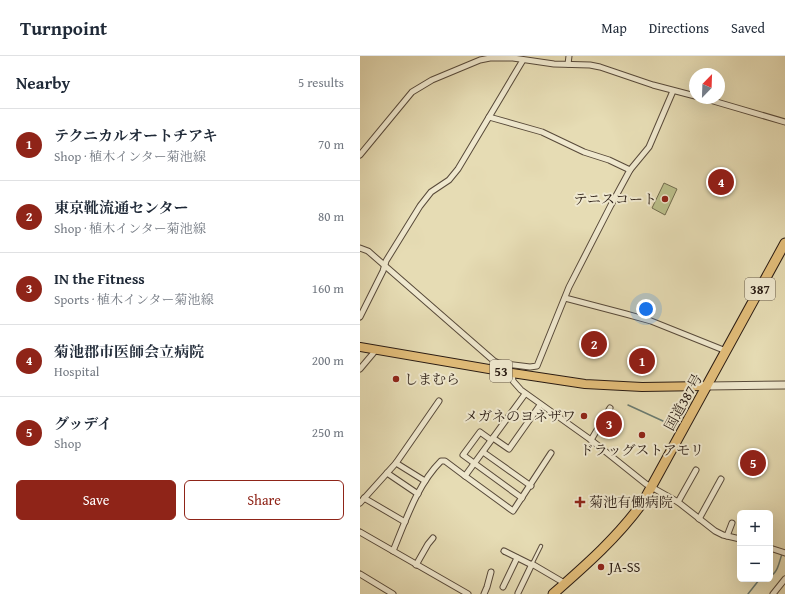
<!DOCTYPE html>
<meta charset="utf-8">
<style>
:root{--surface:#fff;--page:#f2f2f3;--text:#1f2937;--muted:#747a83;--line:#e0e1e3;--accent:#8f2418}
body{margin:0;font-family:"Gentium Book Plus","Noto Serif JP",serif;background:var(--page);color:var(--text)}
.controls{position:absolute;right:12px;bottom:12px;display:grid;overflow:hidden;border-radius:6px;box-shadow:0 4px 16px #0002}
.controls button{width:36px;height:36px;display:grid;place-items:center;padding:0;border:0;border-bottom:1px solid var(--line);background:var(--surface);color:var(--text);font:20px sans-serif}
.compass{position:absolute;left:329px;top:12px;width:36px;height:36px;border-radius:50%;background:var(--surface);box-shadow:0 4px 16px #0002;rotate:23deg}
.you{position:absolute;left:286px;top:253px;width:14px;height:14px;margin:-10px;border:3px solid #fff;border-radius:50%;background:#1a73e8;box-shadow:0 0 0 6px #1a73e833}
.badge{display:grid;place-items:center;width:26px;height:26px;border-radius:50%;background:var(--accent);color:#fff;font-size:13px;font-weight:700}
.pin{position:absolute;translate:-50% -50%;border:2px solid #fff;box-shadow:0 1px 4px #0006}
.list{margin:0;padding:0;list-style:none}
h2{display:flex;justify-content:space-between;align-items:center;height:52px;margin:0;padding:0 16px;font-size:17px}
h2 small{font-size:13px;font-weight:400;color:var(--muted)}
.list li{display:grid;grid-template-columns:26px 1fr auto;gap:12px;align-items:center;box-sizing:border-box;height:72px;padding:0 16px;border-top:1px solid var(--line)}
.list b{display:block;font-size:15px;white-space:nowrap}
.list p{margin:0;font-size:13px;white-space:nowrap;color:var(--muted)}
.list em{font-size:13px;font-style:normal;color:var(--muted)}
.actions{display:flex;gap:8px;padding:12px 16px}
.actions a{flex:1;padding:9px 0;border:1px solid var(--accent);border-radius:6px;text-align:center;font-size:14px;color:var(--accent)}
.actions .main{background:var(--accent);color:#fff}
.map{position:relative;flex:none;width:425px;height:538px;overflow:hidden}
header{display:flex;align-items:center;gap:24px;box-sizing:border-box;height:56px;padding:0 20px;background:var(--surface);border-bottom:1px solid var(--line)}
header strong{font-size:19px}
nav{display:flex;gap:22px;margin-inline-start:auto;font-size:14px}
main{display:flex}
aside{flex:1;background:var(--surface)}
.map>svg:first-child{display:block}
.green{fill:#babf8a;stroke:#716c4e}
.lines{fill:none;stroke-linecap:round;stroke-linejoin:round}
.stream{stroke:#6a7b71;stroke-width:1.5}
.service-casing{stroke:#584a3a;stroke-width:4.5}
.minor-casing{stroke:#584a3a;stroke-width:7}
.tertiary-casing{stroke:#584a3a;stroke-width:9}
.primary-casing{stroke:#281a12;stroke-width:10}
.trunk-casing{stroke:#281a12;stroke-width:11}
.service{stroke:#efe8ce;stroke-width:2.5}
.minor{stroke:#efe8ce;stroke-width:5}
.tertiary{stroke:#efe8ce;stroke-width:7}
.primary{stroke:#e3be7a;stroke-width:8}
.trunk{stroke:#e3be7a;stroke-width:9}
.poi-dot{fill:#8f2418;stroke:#efe8ce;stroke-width:1.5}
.labels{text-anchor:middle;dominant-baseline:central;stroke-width:4;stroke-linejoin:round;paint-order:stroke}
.shield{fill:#efe8ce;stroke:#64584a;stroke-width:1}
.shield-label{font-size:13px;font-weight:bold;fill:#281a12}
.poi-label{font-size:14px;fill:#281a12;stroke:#efe8ce;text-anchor:start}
.street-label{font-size:14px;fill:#281a12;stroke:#efe8ce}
</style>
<header>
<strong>Turnpoint</strong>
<nav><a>Map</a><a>Directions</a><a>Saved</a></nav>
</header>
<main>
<aside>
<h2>Nearby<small>5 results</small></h2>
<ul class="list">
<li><span class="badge">1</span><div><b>テクニカルオートチアキ</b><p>Shop · 植木インター菊池線</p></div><em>70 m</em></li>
<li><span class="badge">2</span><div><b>東京靴流通センター</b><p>Shop · 植木インター菊池線</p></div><em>80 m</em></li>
<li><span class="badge">3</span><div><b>IN the Fitness</b><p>Sports · 植木インター菊池線</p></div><em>160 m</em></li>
<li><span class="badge">4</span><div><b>菊池郡市医師会立病院</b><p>Hospital</p></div><em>200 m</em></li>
<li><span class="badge">5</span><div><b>グッデイ</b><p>Shop</p></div><em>250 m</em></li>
</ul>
<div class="actions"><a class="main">Save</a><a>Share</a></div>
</aside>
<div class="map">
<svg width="425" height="538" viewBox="0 0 425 538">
<rect width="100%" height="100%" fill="#e6dcb4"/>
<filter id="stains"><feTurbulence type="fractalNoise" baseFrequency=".005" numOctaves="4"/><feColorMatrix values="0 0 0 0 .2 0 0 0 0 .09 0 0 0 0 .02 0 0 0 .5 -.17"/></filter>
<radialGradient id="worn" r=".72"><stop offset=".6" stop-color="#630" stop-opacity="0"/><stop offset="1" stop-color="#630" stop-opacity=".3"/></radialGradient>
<path class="green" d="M304 127 317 133 305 159 292 152Z"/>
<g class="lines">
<g class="stream">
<path d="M268 349 316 371 320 364"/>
<path d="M323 359 329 346"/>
<path d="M410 520C418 517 419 506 422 498"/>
<path d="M388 538 399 524 403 523"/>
</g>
<g class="service-casing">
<path id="service" d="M172 508 181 490"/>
</g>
<g class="minor-casing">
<g id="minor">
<path d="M208 8 209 0"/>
<path d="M343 42 425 66"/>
<path d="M129 61 182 76 224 96 249 104 270 114"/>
<path d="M0 99 52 36 72 24 120 4 130 2H153L194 8 230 9 240 11 293 29 335 40"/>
<path d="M0 192 8 195 134 305 138 307 170 311 177 310 209 231 251 149 270 114 289 91 313 35"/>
<path d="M205 242 266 258 291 265 366 295"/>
<path d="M0 261 23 215 26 205 60 150 71 136 89 124 98 113 163 4"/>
<path d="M0 313 16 294"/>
<path d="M152 317 153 325 161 334 231 384 286 428 318 446 355 475 363 479 380 483"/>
<path d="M133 382 149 393 180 349"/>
<path d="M131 384 120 376 103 399 162 442"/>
<path d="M231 384 250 352"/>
<path d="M123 396 171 430"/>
<path d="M36 407 65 425"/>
<path d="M27 417 58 438"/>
<path d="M105 420 153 455 191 397"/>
<path d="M4 442 45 466"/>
<path d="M318 446 336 414"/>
<path d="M0 447 36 407 79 345"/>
<path d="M339 463 361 423"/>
<path d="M0 476 108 538"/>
<path d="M367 480 372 467"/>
<path d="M410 492 425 497"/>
<path d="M33 495C46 464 57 429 81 405H85L105 420 165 338"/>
<path d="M144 495 172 509"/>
<path d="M56 509 68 488 73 482"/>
<path d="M0 518 33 538"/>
<path d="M143 531 157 502"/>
<path d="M158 537 172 508 201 525 204 529"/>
<path d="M124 538 127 531 131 516"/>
<path d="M413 538 425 523"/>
</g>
</g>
<g class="tertiary-casing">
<path id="tertiary" d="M347 330 425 329"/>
</g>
<g class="primary-casing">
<path id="primary" d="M0 291 152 317 225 328 282 331 347 330"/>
</g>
<g class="trunk-casing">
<path id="trunk" d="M193 538C226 509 258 481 283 446L425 187"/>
</g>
<use href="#service" class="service"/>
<use href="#minor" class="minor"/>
<use href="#tertiary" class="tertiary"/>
<use href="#primary" class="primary"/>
<use href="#trunk" class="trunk"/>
</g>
<g class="poi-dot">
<circle cx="305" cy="143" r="4"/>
<circle cx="36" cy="323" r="4"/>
<circle cx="224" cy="360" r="4"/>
<circle cx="282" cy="379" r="4"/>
<path d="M218 440h4v4h4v4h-4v4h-4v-4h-4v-4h4z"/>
<circle cx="241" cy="511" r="4"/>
</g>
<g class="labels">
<g class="shield">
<rect x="385" y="222" width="30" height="22" rx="3"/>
<rect x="130" y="304" width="22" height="22" rx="3"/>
</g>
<g class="shield-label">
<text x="400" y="233">387</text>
<text x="141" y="315">53</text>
</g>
<g class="poi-label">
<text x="297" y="143" text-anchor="end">テニスコート</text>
<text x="44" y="323">しまむら</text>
<text x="216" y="360" text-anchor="end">メガネのヨネザワ</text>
<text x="282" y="394" text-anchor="middle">ドラッグストアモリ</text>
<text x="229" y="446">菊池有働病院</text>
<text x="249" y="511">JA-SS</text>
</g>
<g class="street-label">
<text transform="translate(323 346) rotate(-61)">国道387号</text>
</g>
</g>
<rect width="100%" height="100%" filter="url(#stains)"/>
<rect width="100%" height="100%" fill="url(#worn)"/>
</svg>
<div class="controls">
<button>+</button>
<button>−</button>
</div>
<svg class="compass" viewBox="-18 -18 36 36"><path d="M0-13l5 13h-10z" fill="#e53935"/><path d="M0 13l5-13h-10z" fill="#747a83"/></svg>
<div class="you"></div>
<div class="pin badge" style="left:282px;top:305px">1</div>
<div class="pin badge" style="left:234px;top:288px">2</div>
<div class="pin badge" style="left:249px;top:368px">3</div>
<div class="pin badge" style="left:361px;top:126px">4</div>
<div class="pin badge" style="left:393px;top:407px">5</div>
</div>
</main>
